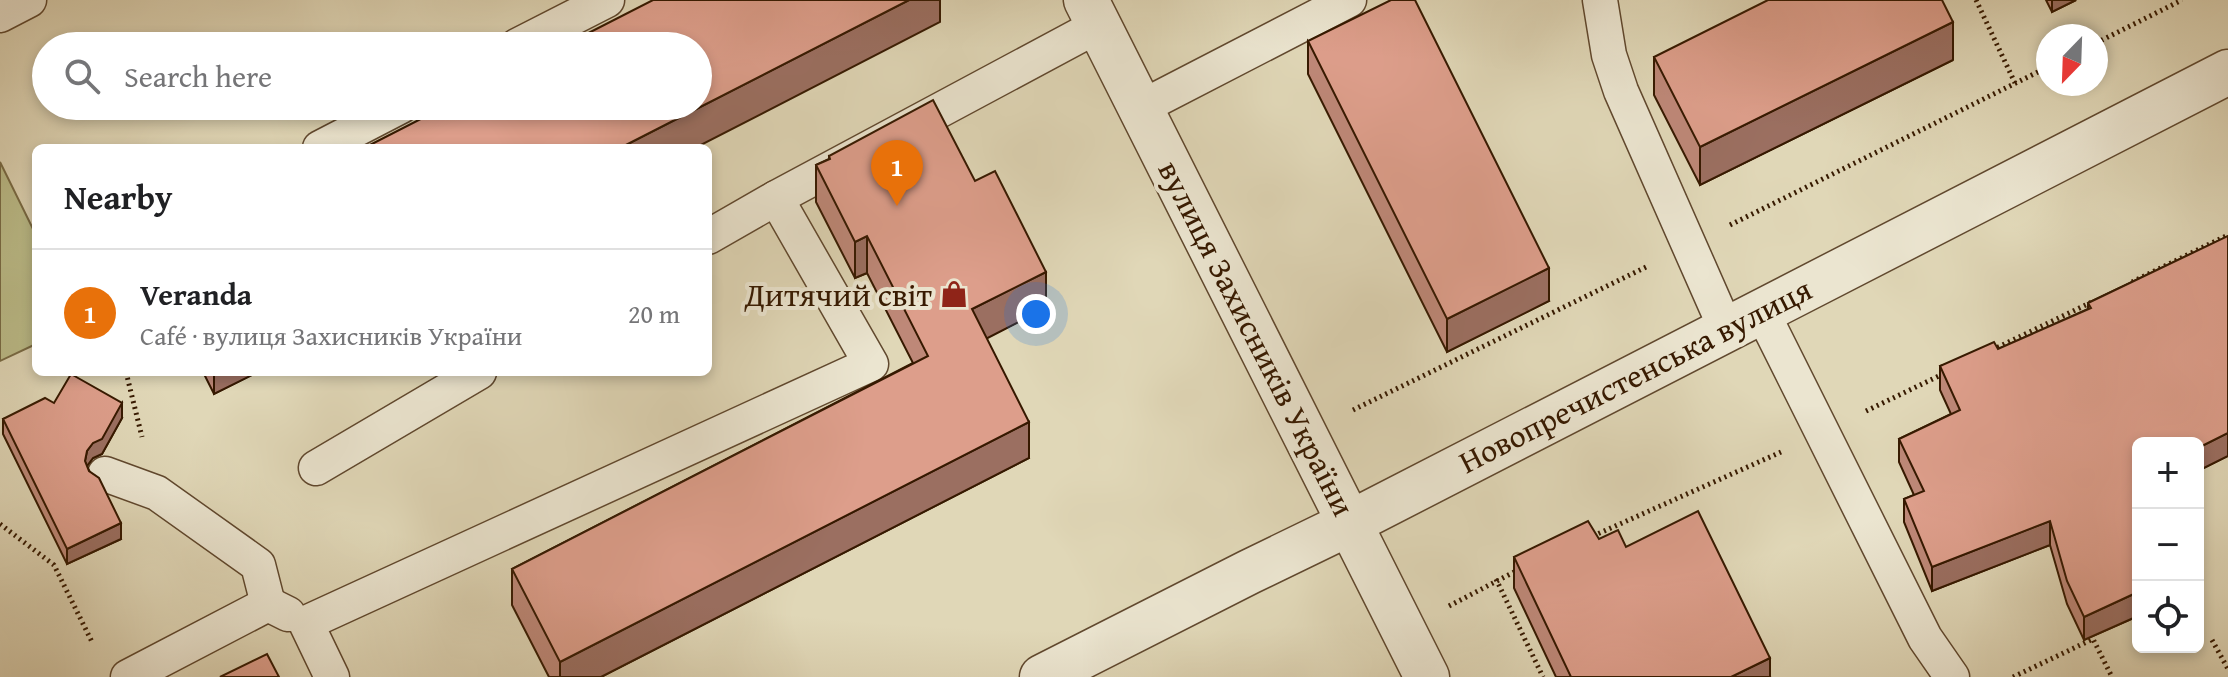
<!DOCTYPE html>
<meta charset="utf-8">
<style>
:root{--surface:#fff;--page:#f6f6f6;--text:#202124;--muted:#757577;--line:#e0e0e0;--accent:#8f2418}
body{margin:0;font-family:"Gentium Book Plus",serif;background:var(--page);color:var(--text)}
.controls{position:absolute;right:24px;bottom:24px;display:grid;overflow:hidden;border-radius:12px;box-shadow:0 4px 12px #0003}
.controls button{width:72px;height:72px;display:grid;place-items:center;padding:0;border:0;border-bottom:2px solid var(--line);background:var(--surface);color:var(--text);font:40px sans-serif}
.compass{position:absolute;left:2036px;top:24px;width:72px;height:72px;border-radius:50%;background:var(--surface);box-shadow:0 4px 12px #0003;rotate:203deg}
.you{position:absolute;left:1036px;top:314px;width:28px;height:28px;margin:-20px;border:6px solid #fff;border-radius:50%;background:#1a73e8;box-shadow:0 0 0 12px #1a73e833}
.badge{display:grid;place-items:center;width:52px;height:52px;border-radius:50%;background:var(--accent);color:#fff;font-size:26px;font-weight:700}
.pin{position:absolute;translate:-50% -66px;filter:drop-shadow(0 2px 4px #0008)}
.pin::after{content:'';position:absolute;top:42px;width:28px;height:24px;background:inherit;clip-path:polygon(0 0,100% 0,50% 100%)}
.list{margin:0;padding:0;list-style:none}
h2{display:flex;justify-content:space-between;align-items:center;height:104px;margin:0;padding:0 32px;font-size:34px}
h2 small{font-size:26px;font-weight:400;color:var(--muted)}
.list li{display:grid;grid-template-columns:52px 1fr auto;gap:24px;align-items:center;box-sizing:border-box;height:128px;padding:0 32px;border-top:2px solid var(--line)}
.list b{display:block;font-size:30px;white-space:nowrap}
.list p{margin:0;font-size:26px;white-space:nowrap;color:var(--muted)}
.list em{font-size:26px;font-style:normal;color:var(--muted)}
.icon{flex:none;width:44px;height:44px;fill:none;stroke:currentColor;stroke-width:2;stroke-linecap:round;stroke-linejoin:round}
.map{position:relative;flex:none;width:2228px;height:677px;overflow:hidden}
.search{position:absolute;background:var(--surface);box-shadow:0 4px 12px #0003;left:32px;top:32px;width:680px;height:88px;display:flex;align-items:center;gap:20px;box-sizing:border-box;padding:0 28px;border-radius:44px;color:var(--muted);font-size:30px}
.panel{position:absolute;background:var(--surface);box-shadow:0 4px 12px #0003;left:32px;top:144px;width:680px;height:232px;border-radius:12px}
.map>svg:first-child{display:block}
.green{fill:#bbbc89;stroke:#786a44;stroke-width:2}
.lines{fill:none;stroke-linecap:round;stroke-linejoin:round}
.service-casing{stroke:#60482e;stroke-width:37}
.minor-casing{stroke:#60482e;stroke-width:47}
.tertiary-casing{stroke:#60482e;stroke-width:47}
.path{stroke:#361900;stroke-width:5;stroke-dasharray:2 4;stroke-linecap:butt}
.service{stroke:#ebe5d0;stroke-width:34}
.minor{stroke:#ebe5d0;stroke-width:44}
.tertiary{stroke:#ebe5d0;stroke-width:44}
.wall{fill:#be8878;stroke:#361900;stroke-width:2}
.shaded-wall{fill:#9b6f61;stroke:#361900;stroke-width:2}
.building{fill:#dd9e8b;stroke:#361900;stroke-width:2}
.labels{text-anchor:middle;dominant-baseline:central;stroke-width:8;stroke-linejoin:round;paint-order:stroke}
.poi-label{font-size:32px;fill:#361900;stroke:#ebe5d0;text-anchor:end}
.street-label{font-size:32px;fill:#361900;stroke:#ebe5d0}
</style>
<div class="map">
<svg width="2228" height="677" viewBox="0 0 2228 677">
<rect width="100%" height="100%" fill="#e0d7b7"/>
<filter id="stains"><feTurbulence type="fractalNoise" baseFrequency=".0025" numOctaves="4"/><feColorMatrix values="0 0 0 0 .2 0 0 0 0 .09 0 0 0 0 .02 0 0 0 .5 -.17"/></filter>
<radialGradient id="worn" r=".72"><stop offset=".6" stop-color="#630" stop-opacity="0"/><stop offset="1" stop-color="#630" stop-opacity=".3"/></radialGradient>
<path class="green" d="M0 162 36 235V344L0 361Z"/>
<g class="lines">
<g class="service-casing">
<g id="service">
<path d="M1600 0 1609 55 1621 91 1726 329"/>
<path d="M0 15 29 0"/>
<path d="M517 46 607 0"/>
<path d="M1140 108 1349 0"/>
<path d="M320 148 401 106"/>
<path d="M708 237 776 198 1099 25"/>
<path d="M1761 310 1925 638 1952 677"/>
<path d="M316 468 479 372"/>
<path d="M105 474 157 493 258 565 268 604"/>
<path d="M128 677 268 604 288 614"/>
<path d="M332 677 306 623 871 364 776 198"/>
</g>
</g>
<g class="minor-casing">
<path id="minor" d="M1086 0 1427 677"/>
</g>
<g class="tertiary-casing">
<path id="tertiary" d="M1042 677 1249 572 1350 523 2228 72"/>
</g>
<g class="path">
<path d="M1976 0 2015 83"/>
<path d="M2096 43 2182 0"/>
<path d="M1730 225 2048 67"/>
<path d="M2132 282 2228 235"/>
<path d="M1992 350 2094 301"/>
<path d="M126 372 142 437"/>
<path d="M1353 410 1646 267"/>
<path d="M1866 411 1943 374"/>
<path d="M0 524 54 565 93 644"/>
<path d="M1593 536 1781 452"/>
<path d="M1496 579 1543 677"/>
<path d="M1449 606 1518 570"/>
<path d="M2212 640 2228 669"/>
<path d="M2013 677 2093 639 2112 677"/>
</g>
<use href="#service" class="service"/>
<use href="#minor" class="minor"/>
<use href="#tertiary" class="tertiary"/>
</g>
<g class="wall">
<path d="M2046 0H2076L2052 12Z"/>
<path d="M1308 41 1549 301 1447 352 1308 74Z"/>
<path d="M1654 57 1953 60 1700 185 1654 95Z"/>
<path d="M829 156 975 181 1046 308 986 338 1029 458 601 677H549L512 605V569L913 363 867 273 855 278 816 202V165L829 159Z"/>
<path d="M2228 236V456L2198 471 2138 443V616L2084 640 2067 604 2050 545 1932 591 1904 522V499L1914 495 1899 462V439L1951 414 1940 390V366L1998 349 2088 309V303Z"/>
<path d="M203 372H258L214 394Z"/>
<path d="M54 403 122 418 102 454 93 458 87 466 121 539 67 564 3 434V419Z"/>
<path d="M1599 539 1626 547 1770 677H1556L1514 588V557Z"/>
</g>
<g class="shaded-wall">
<path d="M909 0H940V22L695 148H620Z"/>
<path d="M2052 0H2076L2052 12Z"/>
<path d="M1953 22V60L1700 185V147Z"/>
<path d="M867 236V273L855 278V242Z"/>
<path d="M1549 268V301L1447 352V319Z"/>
<path d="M1046 272V308L972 346V309Z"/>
<path d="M214 372H258L214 394Z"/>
<path d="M122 403V418L102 454 93 458 87 466 85 461 87 451Z"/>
<path d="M1029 422V458L601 677H560V662Z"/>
<path d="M2228 433V456L2198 471V448Z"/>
<path d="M2050 521V545L1932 591V567Z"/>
<path d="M121 523V539L67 564V549Z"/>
<path d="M2138 592V616L2084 640V617Z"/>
<path d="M1770 658V677H1731Z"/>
</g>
<g class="building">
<path d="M653 0H909L620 148H364L446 106H698V46H563Z"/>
<path d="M1391 0H1415L1549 268 1447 319 1308 41Z"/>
<path d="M1768 0H1942L1953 22 1700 147 1654 57Z"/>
<path d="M933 100 975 181 995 171 1046 272 972 309 1029 422 560 662 512 569 928 356 867 236 855 242 816 165 830 159 829 156Z"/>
<path d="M2228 236V433L2198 448V443H2138V592L2084 617 2067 581 2050 521 1932 567 1904 499 1924 491 1899 439 1960 410 1940 366 1994 342 1998 349 2091 308 2088 303Z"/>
<path d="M71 374 122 403 102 439 93 443 87 451 85 461 89 471 99 478 121 523 67 549 3 419 45 398 54 403Z"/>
<path d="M1698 511 1770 658 1731 677H1571L1514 557 1588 521 1599 539 1618 530 1626 547Z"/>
<path d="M267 654 279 677H220Z"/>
</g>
<defs>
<g id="shop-bare" transform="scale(2.16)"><path d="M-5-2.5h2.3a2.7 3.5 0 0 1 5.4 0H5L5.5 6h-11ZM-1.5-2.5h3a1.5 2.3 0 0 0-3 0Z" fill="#8f2418" stroke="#ebe5d0" stroke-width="2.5" paint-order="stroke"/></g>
</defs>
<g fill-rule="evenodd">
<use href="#shop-bare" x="954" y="294"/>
</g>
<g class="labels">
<g class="poi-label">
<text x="932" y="294">Дитячий світ</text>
</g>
<g class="street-label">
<text transform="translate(1257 338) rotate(63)">вулиця Захисників України</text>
<text transform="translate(1635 375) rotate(-27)">Новопречистенська вулиця</text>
</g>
</g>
<rect width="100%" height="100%" filter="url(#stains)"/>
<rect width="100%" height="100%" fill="url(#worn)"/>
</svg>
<div class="controls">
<button>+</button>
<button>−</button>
<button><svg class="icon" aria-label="locate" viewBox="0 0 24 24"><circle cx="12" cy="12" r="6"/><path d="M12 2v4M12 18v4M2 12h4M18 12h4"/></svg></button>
</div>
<svg class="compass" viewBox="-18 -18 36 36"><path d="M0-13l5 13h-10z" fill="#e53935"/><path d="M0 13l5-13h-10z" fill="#757577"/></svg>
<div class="you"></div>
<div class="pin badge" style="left:897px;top:206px;background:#e8710a">1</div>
<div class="search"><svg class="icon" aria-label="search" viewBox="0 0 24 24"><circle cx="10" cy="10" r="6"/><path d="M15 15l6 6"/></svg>Search here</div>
<section class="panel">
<h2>Nearby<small></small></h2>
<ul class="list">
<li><span class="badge" style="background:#e8710a">1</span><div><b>Veranda</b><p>Café · вулиця Захисників України</p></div><em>20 m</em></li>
</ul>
</section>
</div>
